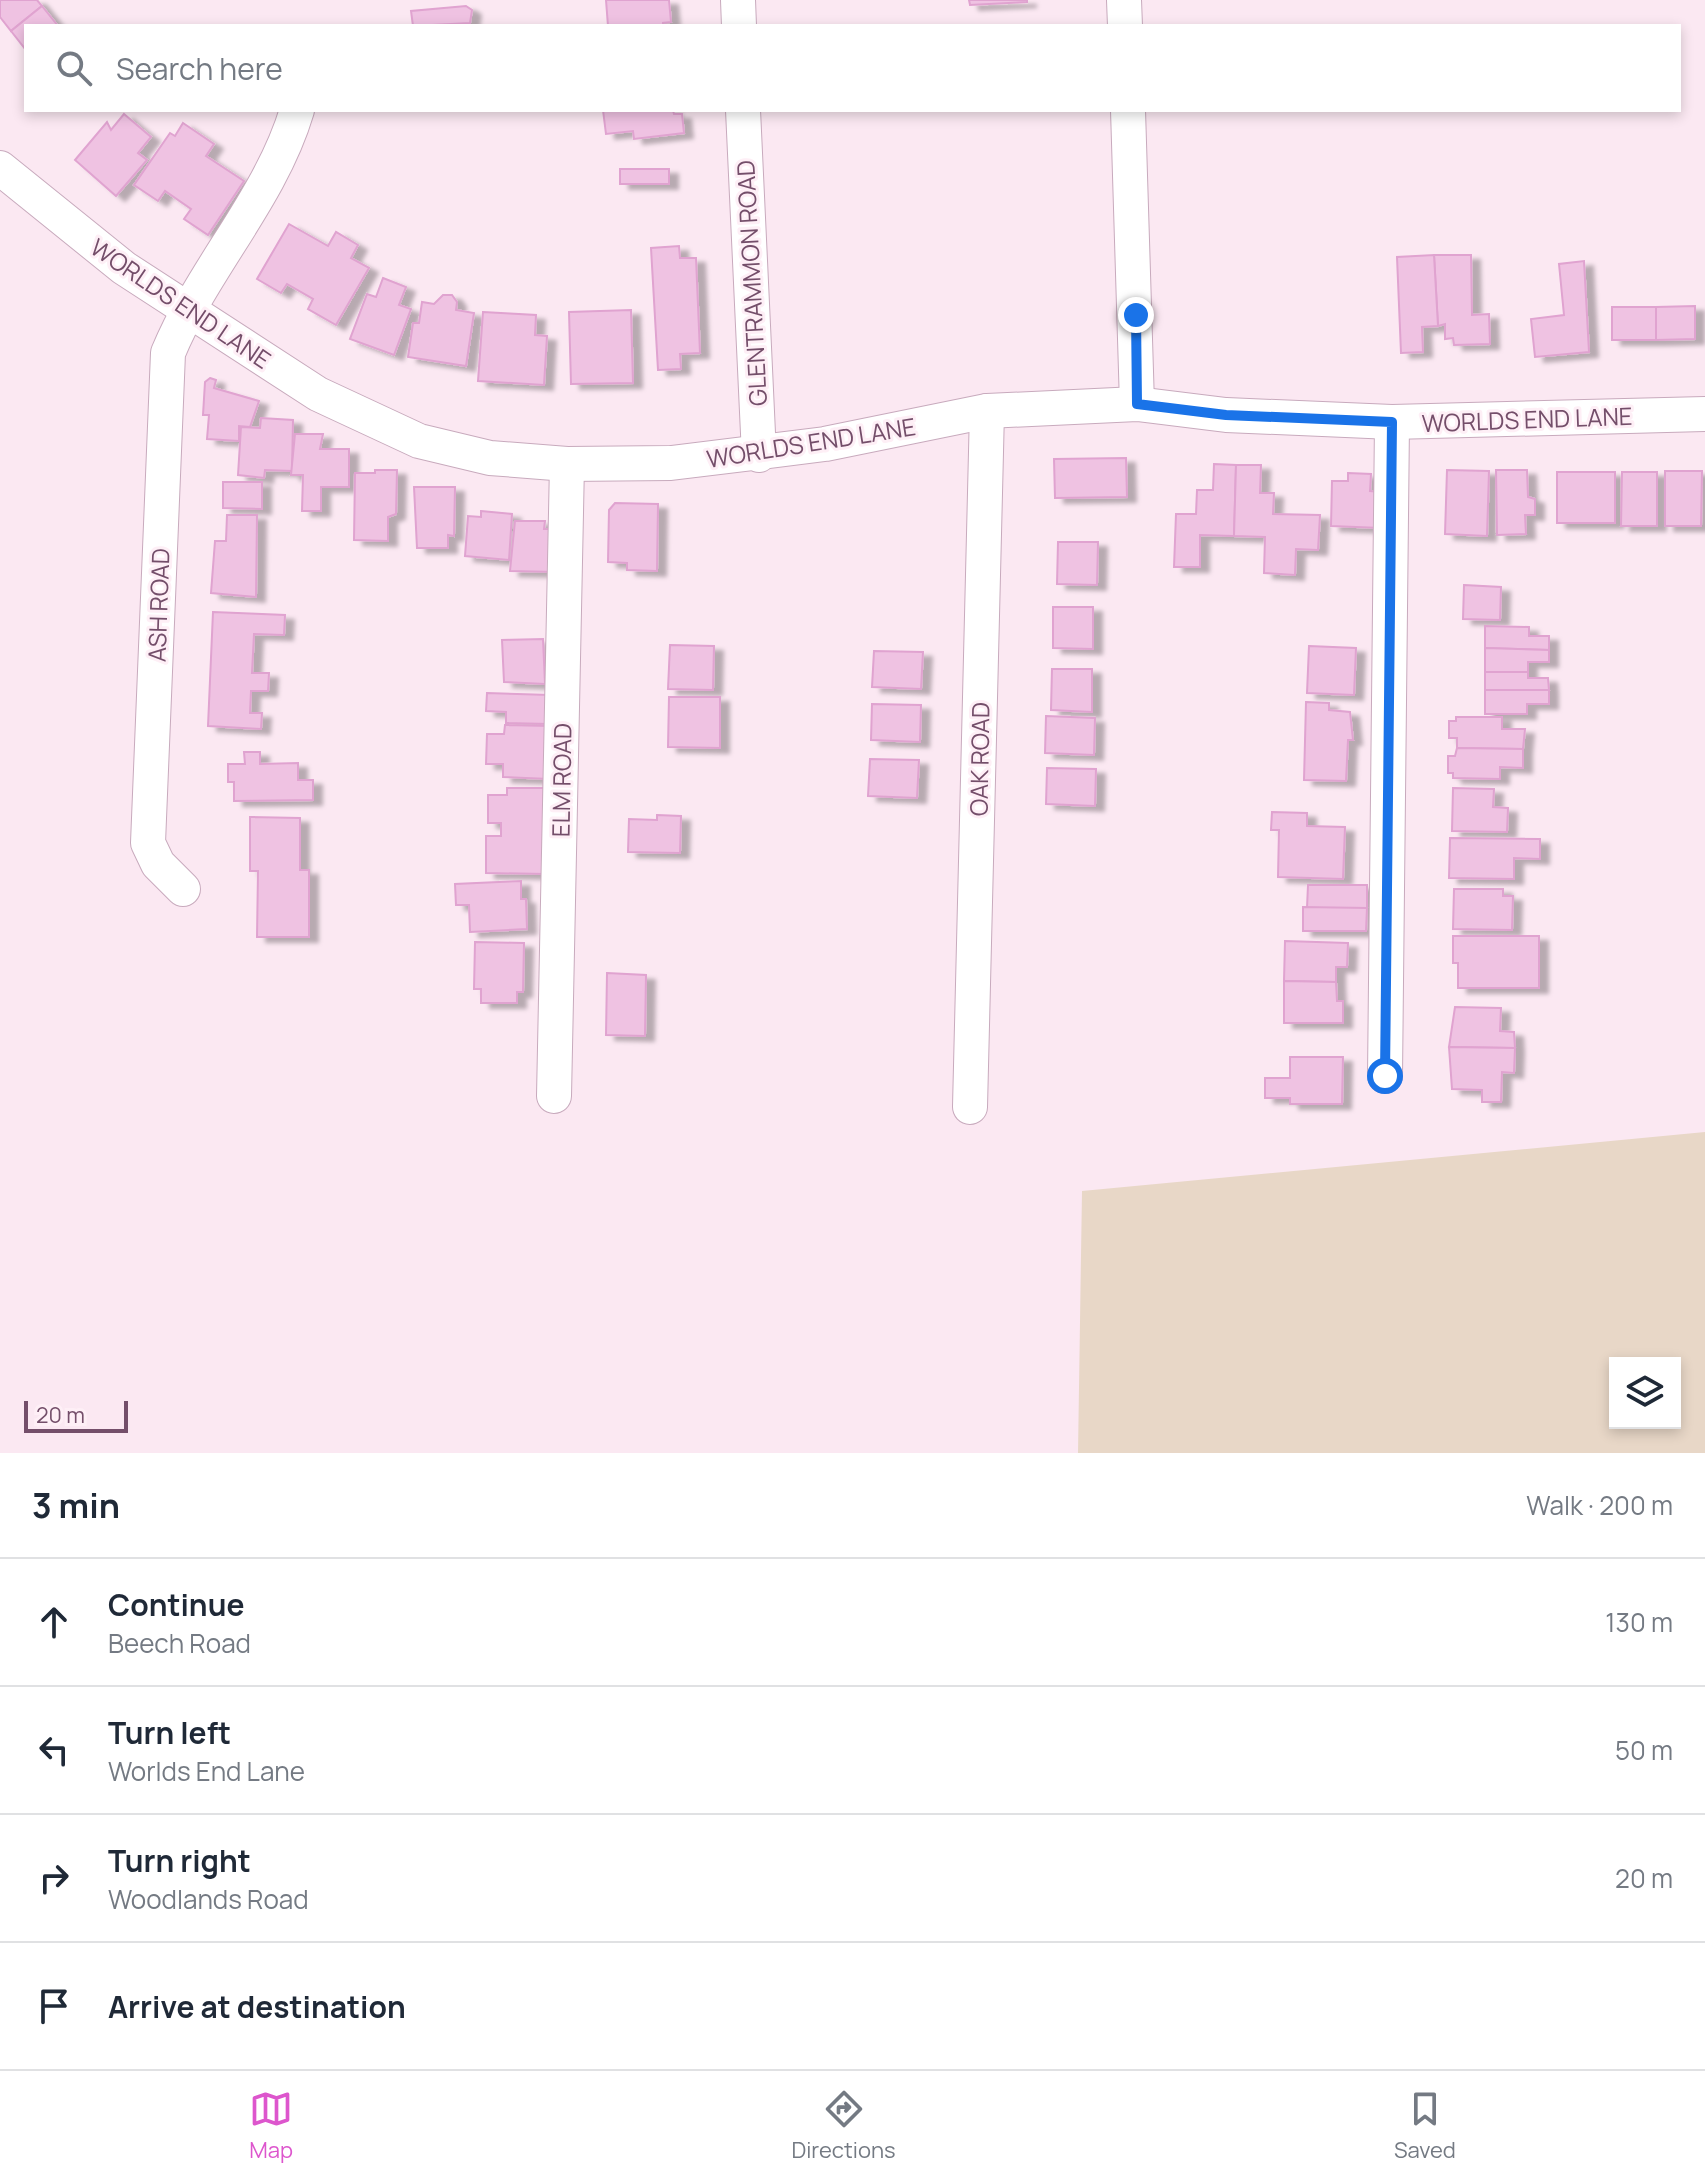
<!DOCTYPE html>
<meta charset="utf-8">
<style>
:root{--surface:#fff;--page:#f6f6f7;--text:#1f2937;--muted:#747a83;--line:#e0e1e3;--accent:#dd56cd}
body{margin:0;font-family:Manrope,sans-serif;background:var(--page);color:var(--text)}
.controls{position:absolute;right:24px;bottom:24px;display:grid;overflow:hidden;border-radius:0px;box-shadow:0 4px 12px #0003}
.controls button{width:72px;height:72px;display:grid;place-items:center;padding:0;border:0;border-bottom:2px solid var(--line);background:var(--surface);color:var(--text);font:40px sans-serif}
.scale{position:absolute;left:24px;bottom:20px;width:104px;box-sizing:border-box;padding-left:8px;border:4px solid #744e6a;border-top:0;font-size:22px;line-height:28px;white-space:nowrap;color:#744e6a;-webkit-text-stroke:6px #feeff6;paint-order:stroke}
.stop{position:absolute;width:24px;height:24px;margin:-18px;border:6px solid #1a73e8;border-radius:50%;background:#fff}
.stop.end{background:#1a73e8;border-color:#fff;box-shadow:0 2px 8px #0008}
.list{margin:0;padding:0;list-style:none}
h2{display:flex;justify-content:space-between;align-items:center;height:104px;margin:0;padding:0 32px;font-size:34px}
h2 small{font-size:26px;font-weight:400;color:var(--muted)}
.list li{display:grid;grid-template-columns:52px 1fr auto;gap:24px;align-items:center;box-sizing:border-box;height:128px;padding:0 32px;border-top:2px solid var(--line)}
.list b{display:block;font-size:30px;white-space:nowrap}
.list p{margin:0;font-size:26px;white-space:nowrap;color:var(--muted)}
.list em{font-size:26px;font-style:normal;color:var(--muted)}
.icon{flex:none;width:44px;height:44px;fill:none;stroke:currentColor;stroke-width:2;stroke-linecap:round;stroke-linejoin:round}
.map{position:relative;flex:none;width:1705px;height:1453px;overflow:hidden}
.search{position:absolute;background:var(--surface);box-shadow:0 4px 12px #0003;left:24px;right:24px;top:24px;height:88px;display:flex;align-items:center;gap:20px;box-sizing:border-box;padding:0 28px;border-radius:0px;color:var(--muted);font-size:30px}
.sheet{height:616px;background:var(--surface)}
nav{display:flex;justify-content:space-around;align-items:center;box-sizing:border-box;height:112px;border-top:2px solid var(--line);background:var(--surface);font-size:22px;color:var(--muted)}
nav a{display:grid;justify-items:center;gap:4px}
nav .on{color:var(--accent)}
.map>svg:first-child{display:block}
.green{fill:#e8d7c7;fill-rule:evenodd}
.building{fill:#efc2e2;stroke:#e0a3d0;stroke-width:2;filter:url(#shadow)}
.lines{fill:none;stroke-linecap:round;stroke-linejoin:round}
.street-casing{stroke:#c8aabd;stroke-width:36}
.street{stroke:#fff;stroke-width:34}
.route{stroke:#1a73e8;stroke-width:10}
.labels{text-anchor:middle;dominant-baseline:central;stroke-width:6;stroke-linejoin:round;paint-order:stroke}
.street-label{font-size:24px;fill:#744e6a;stroke:#feeff6}
</style>
<div class="map">
<svg width="1705" height="1453" viewBox="0 0 1705 1453">
<defs>
<filter id="shadow"><feDropShadow dx="9" dy="5" stdDeviation="2" flood-color="#0004"/></filter>
</defs>
<rect width="100%" height="100%" fill="#fbe8f2"/>
<path class="green" d="M1705 1132V1453H1078L1082 1191ZM1615 1363H1675V1423H1615Z"/>
<g class="building">
<path d="M0 0H37L42 6 11 31 0 17Z"/>
<path d="M606 0H669L671 22 663 23V26H608Z"/>
<path d="M969 0H1027V2L970 5Z"/>
<path d="M42 6 58 26H26V50L11 31Z"/>
<path d="M466 6 472 10 470 23 413 26 411 11Z"/>
<path d="M603 110H673L674 114H682L684 133 634 139 633 131 606 134Z"/>
<path d="M124 114 151 137 138 153 147 160 116 196 75 160 107 122 111 130Z"/>
<path d="M183 123 214 144 206 156 244 181 208 235 184 219 191 209 165 191 158 201 134 185 170 133 175 136Z"/>
<rect x="620" y="169" width="49" height="15"/>
<path d="M289 224 328 246 336 232 358 245 351 258 369 268 336 325 308 309 313 299 287 284 281 293 257 279Z"/>
<path d="M679 246 680 258H696L700 353 680 354 681 369 658 370 651 248Z"/>
<path d="M1434 255H1471L1472 315 1489 314 1490 344 1454 345 1453 338 1445 339V324L1438 326Z"/>
<path d="M1434 255 1438 326 1422 327 1423 352 1401 353 1397 257Z"/>
<path d="M1584 261 1589 352 1535 357 1531 319 1564 315 1559 264Z"/>
<path d="M383 278 406 287 399 305 411 309 394 355 350 339 367 294 376 297Z"/>
<path d="M443 295H452L457 302 456 310 474 313 466 366 408 357 413 323H419L422 302 434 304Z"/>
<path d="M1695 306V339L1656 340V307Z"/>
<rect x="1612" y="307" width="44" height="33"/>
<path d="M631 310 633 383 571 384 569 312Z"/>
<path d="M483 312 536 315 535 335 547 336 544 385 478 381Z"/>
<path d="M210 378 216 380 214 388 259 401 250 427 239 426V441L207 439 209 415H203L205 382Z"/>
<path d="M261 418 293 420 292 471 265 470 264 478 238 475 241 427 260 428Z"/>
<path d="M295 434H323L320 449H349V487H321V511H302L303 475H291Z"/>
<path d="M1126 458 1127 497 1055 498 1054 459Z"/>
<path d="M1214 464 1236 465 1234 536 1200 535V567H1174L1176 514H1196L1197 490H1213Z"/>
<path d="M1236 465H1261L1260 493H1274L1273 514 1320 515 1318 550 1296 549 1295 575 1264 573 1265 537 1234 536Z"/>
<path d="M375 470H397L396 514 388 517V541L354 540 355 473H375Z"/>
<path d="M1447 470 1489 471 1487 536 1445 534Z"/>
<path d="M1496 470H1527L1528 497 1535 499V515H1525L1526 534 1497 535Z"/>
<path d="M1665 471H1702L1701 526H1665Z"/>
<rect x="1557" y="472" width="58" height="51"/>
<path d="M1622 472H1657V526H1621Z"/>
<path d="M1348 473 1371 474 1370 491 1382 492 1381 528 1331 526 1332 481H1348Z"/>
<path d="M223 482H262V509L223 508Z"/>
<path d="M414 487H455L454 536 448 535V548H417Z"/>
<path d="M615 503 658 504 657 571 627 570V563L608 562 609 510Z"/>
<path d="M481 511 512 514 509 560 465 556 468 516 481 517Z"/>
<path d="M227 515H257L256 597 211 593 215 541H226Z"/>
<path d="M515 521H545L544 529H554L558 572 510 571Z"/>
<path d="M1058 542H1098L1097 585 1057 584Z"/>
<path d="M1464 585 1501 587 1500 620 1463 619Z"/>
<path d="M1053 607H1093V649L1053 648Z"/>
<path d="M213 612 285 615 284 635 254 634 252 673H269L268 691H251L250 713H262L261 729 208 726Z"/>
<path d="M1485 626 1529 627V636H1549V650L1485 648Z"/>
<path d="M543 639 545 684 504 682 502 640Z"/>
<path d="M670 645 714 646 713 690 668 689Z"/>
<path d="M1309 646 1356 648 1354 695 1307 693Z"/>
<path d="M1485 648 1549 650V662H1528V672H1485Z"/>
<path d="M874 651 923 652 921 689 872 687Z"/>
<path d="M1052 669H1092V712L1051 710Z"/>
<path d="M1485 672H1528V678H1548L1549 690H1485Z"/>
<path d="M1485 690H1549V704H1527V714H1485Z"/>
<path d="M487 693 550 695 549 724 506 723V712L486 711Z"/>
<path d="M669 697H720V748L668 747Z"/>
<path d="M1306 702 1329 703V710L1350 712 1353 740H1348L1346 781 1304 780Z"/>
<path d="M872 704 921 705 920 742 871 740Z"/>
<path d="M1046 716 1095 718 1094 755 1045 753Z"/>
<path d="M1456 717H1502V729H1525L1523 749 1457 748V738H1449V721H1456Z"/>
<path d="M505 725 550 726 549 779 503 777V764H486L487 734H504Z"/>
<path d="M1457 748 1523 749V768L1500 767V779L1453 778V773H1448V756H1455Z"/>
<path d="M244 752H260V764L298 763V780H313V800L234 801V782H228V764H245Z"/>
<path d="M870 759 919 760 917 798 868 796Z"/>
<path d="M1047 768 1096 769 1095 806 1046 804Z"/>
<path d="M507 788H546V874L486 873V836H501V823H488V795H507Z"/>
<path d="M1453 788 1494 789 1493 807 1508 808 1507 832 1452 831Z"/>
<path d="M1272 812 1307 813V826L1345 827 1343 879 1278 877 1279 830H1271Z"/>
<path d="M657 815 681 816 680 853 628 852 629 819 657 820Z"/>
<path d="M250 817 300 818V870H309V937H257L258 871H250Z"/>
<path d="M1450 838 1540 839V859L1514 858V879L1449 878Z"/>
<path d="M521 881V899H526L527 929 470 932 469 905H456L455 884Z"/>
<path d="M1308 885H1367V908H1307Z"/>
<path d="M1454 889H1503V896H1513L1512 930 1453 929Z"/>
<path d="M1303 907 1367 908 1366 931H1303Z"/>
<path d="M1453 936H1539V988H1458V963H1453Z"/>
<path d="M1285 941 1348 943 1347 967H1336V982L1284 981Z"/>
<path d="M475 942 524 943 523 992H517V1003H481V989H474Z"/>
<path d="M607 973 646 975 645 1036 606 1035Z"/>
<path d="M1284 981 1336 982 1337 1001H1343V1023H1284Z"/>
<path d="M1455 1007 1501 1008 1500 1031 1514 1032 1515 1048 1449 1047Z"/>
<path d="M1449 1047 1515 1048 1514 1073 1502 1072 1501 1102H1482V1090L1452 1089Z"/>
<path d="M1290 1057H1343L1342 1104H1290V1098H1265V1078H1290Z"/>
</g>
<g class="lines">
<g class="street-casing">
<g id="street">
<path d="M738 0 739 26"/>
<path d="M1124 0 1125 26"/>
<path d="M743 110 759 455"/>
<path d="M1128 110 1137 404"/>
<path d="M0 168 124 268 318 394 419 441 490 458 567 464 671 463 825 444 987 411 1137 404 1226 415 1392 422 1705 414"/>
<path d="M183 889 158 864 148 843 168 353C203 268 271 198 297 110"/>
<path d="M1385 1076 1392 422"/>
<path d="M554 1096 567 464"/>
<path d="M970 1107 987 411"/>
</g>
</g>
<use href="#street" class="street"/>
</g>
<g class="lines">
<path class="route" d="M1136 315 1137 404 1226 415 1392 422 1385 1076"/>
</g>
<g class="labels">
<g class="street-label">
<text transform="translate(751 283) rotate(-93)">GLENTRAMMON ROAD</text>
<text transform="translate(181 303) rotate(34)">WORLDS END LANE</text>
<text transform="translate(1527 419) rotate(-2)">WORLDS END LANE</text>
<text transform="translate(811 442) rotate(-9)">WORLDS END LANE</text>
<text transform="translate(158 605) rotate(-88)">ASH ROAD</text>
<text transform="translate(979 759) rotate(-89)">OAK ROAD</text>
<text transform="translate(561 780) rotate(-89)">ELM ROAD</text>
</g>
</g>
</svg>
<div class="controls">
<button><svg class="icon" aria-label="layers" viewBox="0 0 24 24"><path d="M12 4l9 5-9 5-9-5zM3 14l9 5 9-5"/></svg></button>
</div>
<div class="scale">20 m</div>
<div class="stop" style="left:1385px;top:1076px"></div>
<div class="stop end" style="left:1136px;top:315px"></div>
<div class="search"><svg class="icon" aria-label="search" viewBox="0 0 24 24"><circle cx="10" cy="10" r="6"/><path d="M15 15l6 6"/></svg>Search here</div>
</div>
<section class="sheet">
<h2>3 min<small>Walk · 200 m</small></h2>
<ul class="list">
<li><svg class="icon" aria-label="ahead" viewBox="0 0 24 24"><path d="M12 20V5M6 11l6-6 6 6"/></svg><div><b>Continue</b><p>Beech Road</p></div><em>130 m</em></li>
<li><svg class="icon" aria-label="left" viewBox="0 0 24 24"><path d="M17 20v-9H6M10 6l-5 5 5 5"/></svg><div><b>Turn left</b><p>Worlds End Lane</p></div><em>50 m</em></li>
<li><svg class="icon" aria-label="right" viewBox="0 0 24 24"><path d="M7 20v-9h11M14 6l5 5-5 5"/></svg><div><b>Turn right</b><p>Woodlands Road</p></div><em>20 m</em></li>
<li><svg class="icon" aria-label="arrive" viewBox="0 0 24 24"><path d="M6 21V4h12l-3 4 3 4H6"/></svg><div><b>Arrive at destination</b></div></li>
</ul>
</section>
<nav>
<a class="on"><svg class="icon" aria-label="map" viewBox="0 0 24 24"><path d="M3 6l6-2 6 2 6-2v14l-6 2-6-2-6 2zM9 4v14M15 6v14"/></svg>Map</a>
<a><svg class="icon" aria-label="directions" viewBox="0 0 24 24"><path d="M12 3l9 9-9 9-9-9zM9 14v-3h6M13 9l2 2-2 2"/></svg>Directions</a>
<a><svg class="icon" aria-label="saved" viewBox="0 0 24 24"><path d="M7 4h10v16l-5-4-5 4z"/></svg>Saved</a>
</nav>
